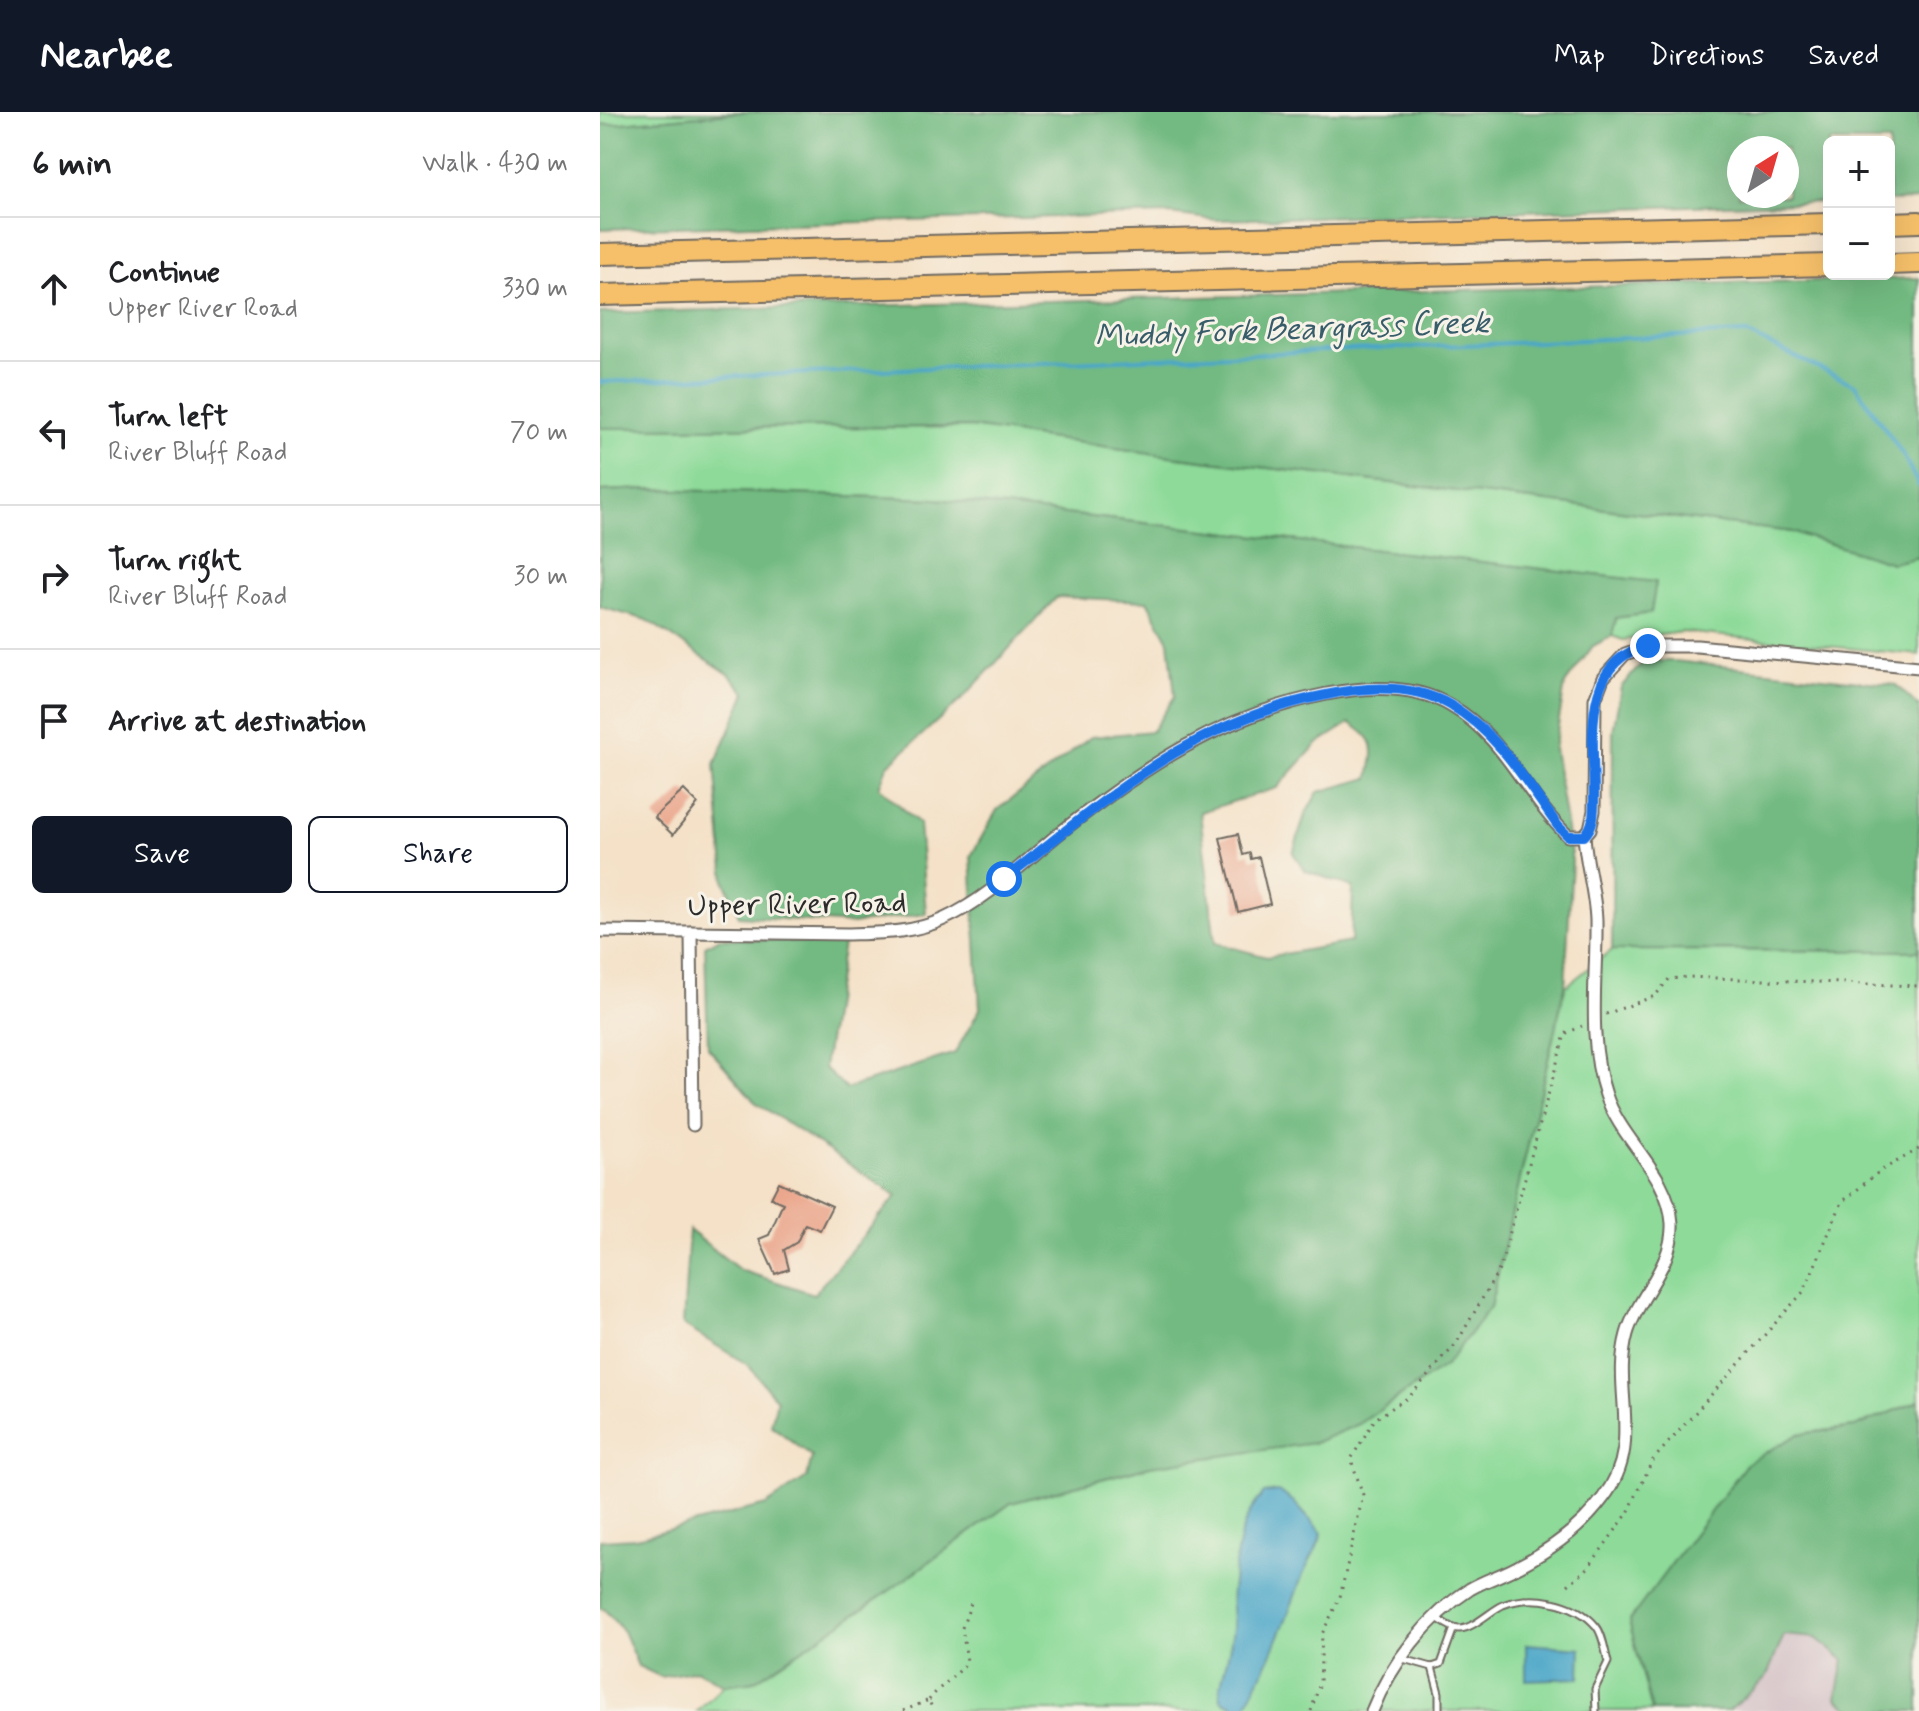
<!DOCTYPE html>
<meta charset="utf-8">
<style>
:root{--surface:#fff;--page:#f6f6f6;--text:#202124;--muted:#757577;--line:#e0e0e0;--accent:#111827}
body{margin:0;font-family:Mynerve,sans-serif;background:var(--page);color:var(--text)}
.controls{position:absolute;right:24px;top:24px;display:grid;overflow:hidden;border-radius:12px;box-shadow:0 8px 32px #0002}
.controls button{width:72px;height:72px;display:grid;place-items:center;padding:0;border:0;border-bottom:2px solid var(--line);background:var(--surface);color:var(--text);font:40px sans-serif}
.compass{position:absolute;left:1127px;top:24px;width:72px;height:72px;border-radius:50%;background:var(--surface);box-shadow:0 8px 32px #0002;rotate:37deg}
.stop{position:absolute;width:24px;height:24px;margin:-18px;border:6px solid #1a73e8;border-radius:50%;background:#fff}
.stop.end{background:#1a73e8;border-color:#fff;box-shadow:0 2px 8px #0008}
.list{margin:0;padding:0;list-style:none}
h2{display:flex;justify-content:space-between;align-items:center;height:104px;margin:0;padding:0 32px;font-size:34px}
h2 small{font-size:26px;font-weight:400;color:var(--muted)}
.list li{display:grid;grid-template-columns:52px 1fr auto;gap:24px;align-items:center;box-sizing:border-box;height:144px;padding:0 32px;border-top:2px solid var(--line)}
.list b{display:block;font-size:30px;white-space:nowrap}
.list p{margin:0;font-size:26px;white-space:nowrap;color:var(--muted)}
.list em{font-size:26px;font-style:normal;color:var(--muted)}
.actions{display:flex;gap:16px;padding:24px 32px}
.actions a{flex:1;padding:18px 0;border:2px solid var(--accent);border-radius:12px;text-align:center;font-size:28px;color:var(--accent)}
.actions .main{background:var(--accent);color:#fff}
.icon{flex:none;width:44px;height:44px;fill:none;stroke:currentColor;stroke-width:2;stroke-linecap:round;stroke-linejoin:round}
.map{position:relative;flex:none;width:1319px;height:1599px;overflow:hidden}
header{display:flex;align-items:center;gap:48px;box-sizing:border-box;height:112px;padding:0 40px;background:var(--accent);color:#fff}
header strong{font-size:38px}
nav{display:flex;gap:44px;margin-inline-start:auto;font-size:28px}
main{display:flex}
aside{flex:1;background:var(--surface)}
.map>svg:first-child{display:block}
.industrial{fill:#d2bec5}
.green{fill:#8dda99;stroke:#5c8262;stroke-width:2}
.forest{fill:#72ba81;stroke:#4e7256;stroke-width:2;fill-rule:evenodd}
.water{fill:#49a6c8;stroke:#3a687a;stroke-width:2}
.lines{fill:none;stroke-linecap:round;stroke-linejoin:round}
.stream{stroke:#49a6c8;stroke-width:4}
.building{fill:#eba78d}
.lane-casing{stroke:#716b62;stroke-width:9}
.street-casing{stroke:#716b62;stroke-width:15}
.highway-casing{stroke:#716b62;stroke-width:24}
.path{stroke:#716b62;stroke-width:3;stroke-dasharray:2 6;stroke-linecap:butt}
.lane{stroke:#fff;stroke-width:5}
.street{stroke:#fff;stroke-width:11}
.highway{stroke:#f6c06b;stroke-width:20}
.route{stroke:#1a73e8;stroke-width:10}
.labels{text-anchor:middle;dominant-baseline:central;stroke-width:6;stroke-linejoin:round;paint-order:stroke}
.street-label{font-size:30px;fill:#2b2b2b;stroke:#f7f3e8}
.water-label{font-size:32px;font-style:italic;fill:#375c6a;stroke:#f7f3e8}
</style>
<header>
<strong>Nearbee</strong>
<nav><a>Map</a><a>Directions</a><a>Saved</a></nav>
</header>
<main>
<aside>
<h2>6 min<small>Walk · 430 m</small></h2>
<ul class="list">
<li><svg class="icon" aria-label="ahead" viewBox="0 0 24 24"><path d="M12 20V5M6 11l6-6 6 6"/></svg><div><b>Continue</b><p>Upper River Road</p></div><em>330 m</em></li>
<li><svg class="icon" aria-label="left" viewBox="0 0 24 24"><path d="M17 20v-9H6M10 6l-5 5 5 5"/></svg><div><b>Turn left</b><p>River Bluff Road</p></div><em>70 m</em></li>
<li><svg class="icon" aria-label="right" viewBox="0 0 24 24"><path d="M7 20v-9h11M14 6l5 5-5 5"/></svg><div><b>Turn right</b><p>River Bluff Road</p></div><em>30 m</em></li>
<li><svg class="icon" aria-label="arrive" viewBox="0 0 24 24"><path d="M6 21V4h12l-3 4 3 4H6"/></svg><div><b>Arrive at destination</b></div></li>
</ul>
<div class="actions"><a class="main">Save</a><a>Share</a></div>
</aside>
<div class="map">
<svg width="1319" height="1599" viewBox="0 0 1319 1599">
<rect width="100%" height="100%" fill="#f7f3e8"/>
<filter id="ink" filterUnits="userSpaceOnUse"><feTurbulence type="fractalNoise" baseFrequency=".0125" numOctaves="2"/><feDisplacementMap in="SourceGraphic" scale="16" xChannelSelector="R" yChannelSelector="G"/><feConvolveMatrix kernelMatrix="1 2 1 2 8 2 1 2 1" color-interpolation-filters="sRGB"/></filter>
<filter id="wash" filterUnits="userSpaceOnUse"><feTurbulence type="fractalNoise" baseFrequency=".006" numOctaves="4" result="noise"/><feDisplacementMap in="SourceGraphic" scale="32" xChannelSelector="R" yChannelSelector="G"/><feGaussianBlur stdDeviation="1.8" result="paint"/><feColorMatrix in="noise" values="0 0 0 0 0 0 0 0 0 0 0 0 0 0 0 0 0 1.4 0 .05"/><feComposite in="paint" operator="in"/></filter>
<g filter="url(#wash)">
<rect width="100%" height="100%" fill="#f4e1c7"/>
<path class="industrial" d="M1183 1523 1216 1526 1244 1549 1237 1586 1253 1599H1129L1166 1566Z"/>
<g class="green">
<path d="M0 0H142L0 13Z"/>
<path d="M371 315 570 344 1192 420 1292 451 1319 445V543L1082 520 1023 528 1012 524 1016 506 1055 470 336 387 48 377 0 379V316Z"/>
<path d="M1012 838 1319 839V1289L1255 1315 1199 1322 1029 1508 1052 1599H97L124 1573 154 1569 279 1486 411 1391 550 1354 890 1195 965 875Z"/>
</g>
<g class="forest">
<path d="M142 0H1319V88L1289 89V30H1229V90L617 108 570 102 0 117V13ZM1187 36V84H1139V36Z"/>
<path d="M1319 166V445L1292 451 1192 420 570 344 371 315 0 316V201Z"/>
<path d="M48 377 336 387 1056 470 1051 501 1016 506 1012 524 993 534 965 572 954 637 972 749 965 875 890 1195 846 1253 759 1312 714 1331 550 1354 411 1391 279 1486 154 1569 124 1573 96 1558 61 1565 38 1554 23 1519 4 1497H0V1428L36 1426 166 1393 207 1366 212 1345 171 1313 177 1288 148 1253 83 1213 89 1118 140 1158 214 1182 297 1084 155 990 108 935 105 834 120 826 243 831 224 956 246 977 355 941 380 897 371 744 397 698 491 625 552 619 575 584 569 529 547 489 457 485 363 586 287 654 279 675 319 711 326 802 252 812 139 804 125 769 115 652 146 581 130 563 47 508 0 495V379ZM750 611C778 628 775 636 769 666L718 680 705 703 693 741 706 759 753 775 751 830 667 845 615 831 600 700 677 676 717 632Z"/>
<path d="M1044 549H1075L1296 573 1319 595V839L1012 838 1013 619 1021 575Z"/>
<path d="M1319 1289V1599H1253L1237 1586 1244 1548 1216 1526 1184 1523 1166 1566 1129 1599H1052L1029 1509 1147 1351 1199 1322 1255 1315Z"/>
</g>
<g class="water">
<path d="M678 1379 693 1389 722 1421C717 1441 705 1454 699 1473 683 1517 668 1553 645 1595L634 1594 621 1588 620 1578C624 1557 631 1537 633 1516 634 1504 630 1491 632 1479 636 1444 638 1408 664 1381Z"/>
<path d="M926 1532 981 1536 980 1566 926 1568Z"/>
</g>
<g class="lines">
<path class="stream" d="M0 270 1145 221 1255 273 1303 343 1319 374"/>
</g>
<g id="blocks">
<g class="building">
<path d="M84 678 98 692 73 723 54 705Z"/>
<path d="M638 722 643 743 650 741 651 747 659 745 670 792 638 800 620 726Z"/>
<path d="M179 1070 232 1094 220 1118 205 1112 197 1130 184 1138 189 1157 175 1162 159 1127 169 1123 183 1091 171 1086Z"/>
</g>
</g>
</g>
<g filter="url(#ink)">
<use href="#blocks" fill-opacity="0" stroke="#716b62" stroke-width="2"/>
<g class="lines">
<g class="lane-casing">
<g id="lane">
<path d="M837 1506C843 1510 851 1517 859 1517 873 1517 890 1499 903 1493 931 1482 975 1489 996 1514 1003 1522 1005 1539 1008 1550L995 1577 996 1599"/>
<path d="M803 1547 832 1555 841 1552 854 1516"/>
<path d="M832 1555 839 1581V1599"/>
</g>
</g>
<g class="street-casing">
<g id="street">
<path d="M984 724 990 717 994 699 995 587 1003 566 1025 542 1048 534H1097L1319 555"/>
<path d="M0 819 249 822C281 821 314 821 344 807 388 787 424 750 461 720 545 654 621 603 727 582 768 574 814 572 851 594 905 625 925 683 968 724H984"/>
<path d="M91 820 93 1013"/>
<path d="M772 1599C790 1553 828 1504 870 1477 885 1468 903 1463 919 1454 952 1437 981 1416 1003 1386 1045 1332 1011 1279 1027 1222 1038 1183 1074 1154 1072 1111 1069 1061 1021 1029 1006 983 987 927 997 866 996 808 995 780 986 753 984 724"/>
</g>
</g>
<g class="highway-casing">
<g id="highway">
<path d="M1289 111 1319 110"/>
<path d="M0 142 1229 112"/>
<path d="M1289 152 1319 151"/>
<path d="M0 183 1229 153"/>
</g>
</g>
<g class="path">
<path d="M1006 902 1055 884 1069 867 1088 865 1319 874"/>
<path d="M968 1473 988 1456 1028 1401 1052 1349 1204 1179 1242 1090 1280 1059 1319 1037"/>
<path d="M329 1588C341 1572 357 1565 367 1549L362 1516 371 1491"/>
<path d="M303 1599 329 1588 333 1599"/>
<path d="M711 1599 720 1571 722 1522 740 1485 763 1383 751 1347 775 1307 809 1285 856 1232 900 1156 965 922 982 914"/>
</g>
<use href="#lane" class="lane"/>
<use href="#street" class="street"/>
<use href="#highway" class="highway"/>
</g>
</g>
<g class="lines" filter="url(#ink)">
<path class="route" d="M404 767C512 684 588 610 726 583 767 574 813 572 850 593 898 620 927 671 958 714L968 724H984C995 714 994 697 994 683 994 630 980 548 1048 534"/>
</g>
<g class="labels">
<g class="street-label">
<text transform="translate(197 793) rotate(-1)">Upper River Road</text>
</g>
<g class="water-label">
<text transform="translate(692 218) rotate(-2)">Muddy Fork Beargrass Creek</text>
</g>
</g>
</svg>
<div class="controls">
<button>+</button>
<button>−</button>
</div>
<svg class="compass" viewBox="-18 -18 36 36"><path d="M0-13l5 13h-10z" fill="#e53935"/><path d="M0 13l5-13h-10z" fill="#757577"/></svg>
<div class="stop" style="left:404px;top:767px"></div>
<div class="stop end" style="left:1048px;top:534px"></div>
</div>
</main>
